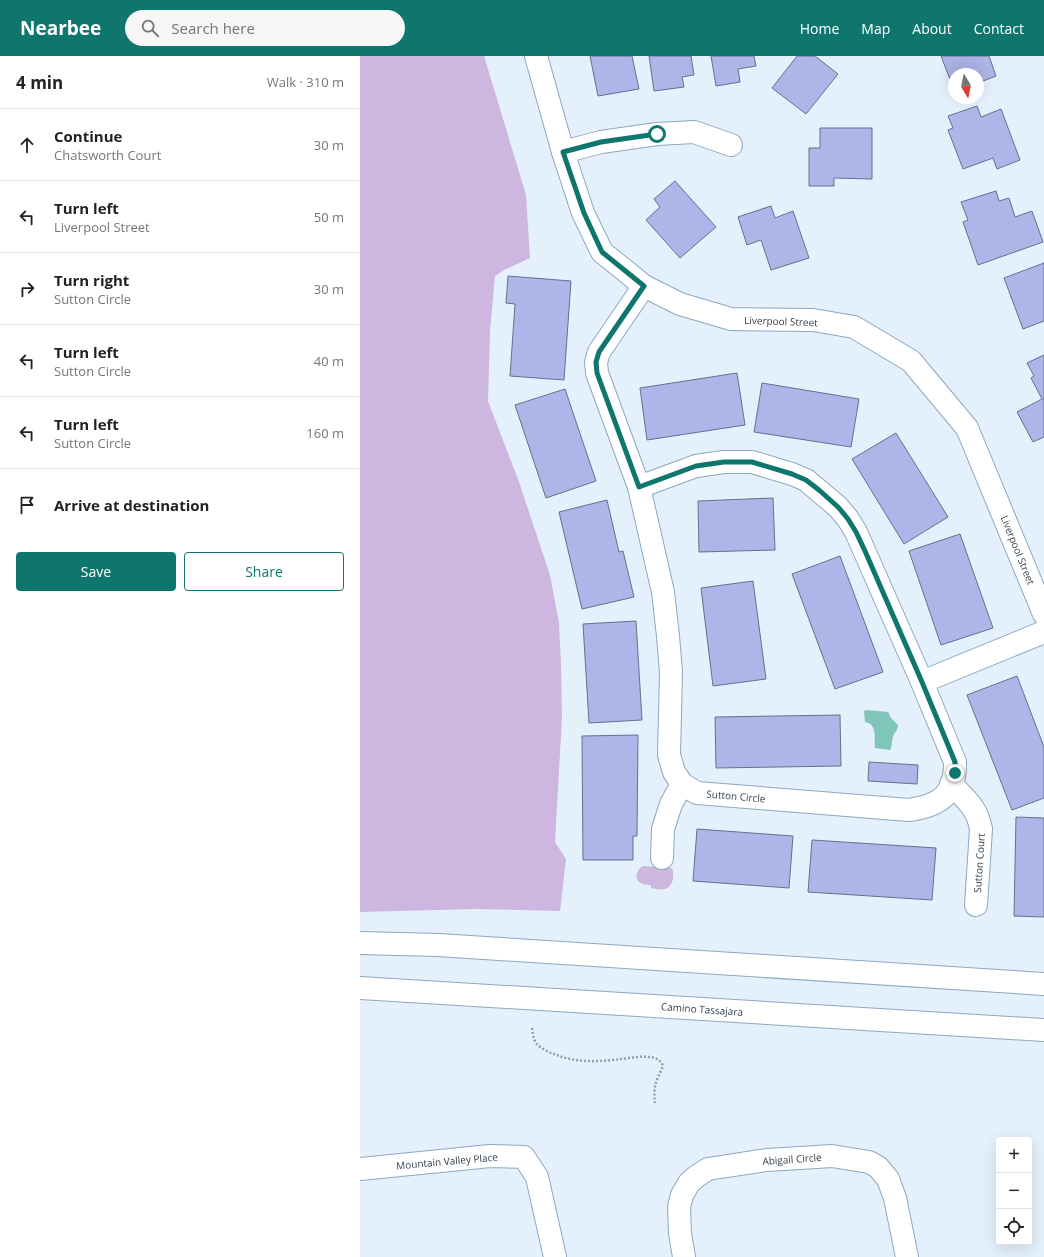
<!DOCTYPE html>
<meta charset="utf-8">
<style>
:root{--surface:#fff;--page:#f6f6f6;--text:#222;--muted:#767676;--line:#e0e0e0;--accent:#0f766e}
body{margin:0;font-family:"Open Sans",sans-serif;background:var(--page);color:var(--text)}
.controls{position:absolute;right:12px;bottom:12px;display:grid;overflow:hidden;border-radius:4px;box-shadow:0 4px 16px #0002}
.controls button{width:36px;height:36px;display:grid;place-items:center;padding:0;border:0;border-bottom:1px solid var(--line);background:var(--surface);color:var(--text);font:20px sans-serif}
.compass{position:absolute;left:588px;top:12px;width:36px;height:36px;border-radius:50%;background:var(--surface);box-shadow:0 4px 16px #0002;rotate:170deg}
.stop{position:absolute;width:12px;height:12px;margin:-9px;border:3px solid #0f766e;border-radius:50%;background:#fff}
.stop.end{background:#0f766e;border-color:#fff;box-shadow:0 1px 4px #0008}
.list{margin:0;padding:0;list-style:none}
h2{display:flex;justify-content:space-between;align-items:center;height:52px;margin:0;padding:0 16px;font-size:17px}
h2 small{font-size:13px;font-weight:400;color:var(--muted)}
.list li{display:grid;grid-template-columns:26px 1fr auto;gap:12px;align-items:center;box-sizing:border-box;height:72px;padding:0 16px;border-top:1px solid var(--line)}
.list b{display:block;font-size:15px;white-space:nowrap}
.list p{margin:0;font-size:13px;white-space:nowrap;color:var(--muted)}
.list em{font-size:13px;font-style:normal;color:var(--muted)}
.actions{display:flex;gap:8px;padding:12px 16px}
.actions a{flex:1;padding:9px 0;border:1px solid var(--accent);border-radius:4px;text-align:center;font-size:14px;color:var(--accent)}
.actions .main{background:var(--accent);color:#fff}
.icon{flex:none;width:22px;height:22px;fill:none;stroke:currentColor;stroke-width:2;stroke-linecap:round;stroke-linejoin:round}
.map{position:relative;flex:none;width:684px;height:1201px;overflow:hidden}
header{display:flex;align-items:center;gap:24px;box-sizing:border-box;height:56px;padding:0 20px;background:var(--accent);color:#fff}
header strong{font-size:19px}
nav{display:flex;gap:22px;margin-inline-start:auto;font-size:14px}
.search{width:280px;height:36px;background:var(--page);display:flex;align-items:center;gap:10px;box-sizing:border-box;padding:0 14px;border-radius:22px;color:var(--muted);font-size:15px}
main{display:flex}
aside{flex:1;background:var(--surface)}
.map>svg:first-child{display:block}
.green{fill:#cdb6e0}
.water{fill:#7fc5b9}
.building{fill:#aeb5e8;stroke:#696e8d}
.lines{fill:none;stroke-linecap:round;stroke-linejoin:round}
.minor-casing{stroke:#8ca8c2;stroke-width:24}
.major-casing{stroke:#8ca8c2;stroke-width:24}
.path{stroke:#929ea9;stroke-width:2.5;stroke-dasharray:2 2;stroke-linecap:butt}
.minor{stroke:#fff;stroke-width:22}
.major{stroke:#fff;stroke-width:22}
.route{stroke:#0f766e;stroke-width:5}
.labels{text-anchor:middle;dominant-baseline:central;stroke-width:3;stroke-linejoin:round;paint-order:stroke}
.street-label{font-size:10px;fill:#323e49;stroke:#fff}
</style>
<header>
<strong>Nearbee</strong>
<div class="search"><svg class="icon" aria-label="search" viewBox="0 0 24 24"><circle cx="10" cy="10" r="6"/><path d="M15 15l6 6"/></svg>Search here</div>
<nav><a>Home</a><a>Map</a><a>About</a><a>Contact</a></nav>
</header>
<main>
<aside>
<h2>4 min<small>Walk · 310 m</small></h2>
<ul class="list">
<li><svg class="icon" aria-label="ahead" viewBox="0 0 24 24"><path d="M12 20V5M6 11l6-6 6 6"/></svg><div><b>Continue</b><p>Chatsworth Court</p></div><em>30 m</em></li>
<li><svg class="icon" aria-label="left" viewBox="0 0 24 24"><path d="M17 20v-9H6M10 6l-5 5 5 5"/></svg><div><b>Turn left</b><p>Liverpool Street</p></div><em>50 m</em></li>
<li><svg class="icon" aria-label="right" viewBox="0 0 24 24"><path d="M7 20v-9h11M14 6l5 5-5 5"/></svg><div><b>Turn right</b><p>Sutton Circle</p></div><em>30 m</em></li>
<li><svg class="icon" aria-label="left" viewBox="0 0 24 24"><path d="M17 20v-9H6M10 6l-5 5 5 5"/></svg><div><b>Turn left</b><p>Sutton Circle</p></div><em>40 m</em></li>
<li><svg class="icon" aria-label="left" viewBox="0 0 24 24"><path d="M17 20v-9H6M10 6l-5 5 5 5"/></svg><div><b>Turn left</b><p>Sutton Circle</p></div><em>160 m</em></li>
<li><svg class="icon" aria-label="arrive" viewBox="0 0 24 24"><path d="M6 21V4h12l-3 4 3 4H6"/></svg><div><b>Arrive at destination</b></div></li>
</ul>
<div class="actions"><a class="main">Save</a><a>Share</a></div>
</aside>
<div class="map">
<svg width="684" height="1201" viewBox="0 0 684 1201">
<rect width="100%" height="100%" fill="#e4f0fb"/>
<g class="green">
<path d="M0 0H124L166 139 170 202 144 214 135 220 130 275 128 345 159 426 190 519 199 567 201 607 202 662 195 786 206 803 200 855 115 853 0 856Z"/>
<path d="M283 810 312 812C315 819 313 831 305 833 301 834 295 833 291 832V829C288 829 284 829 281 827 273 823 277 813 283 810Z"/>
</g>
<path class="water" d="M507 654 528 656 531 662 538 669C538 675 534 676 533 681 531 685 533 690 530 694L515 692C514 683 518 668 505 666L504 655Z"/>
<g class="building">
<path d="M230 0H272L279 33 238 40Z"/>
<path d="M289 0H331L334 19 322 21 324 31 294 35Z"/>
<path d="M351 0H394L396 10 378 13 380 26 356 30Z"/>
<path d="M437 0H455L478 18 446 58 412 32Z"/>
<path d="M581 0H629L636 20 623 25 621 21 618 22V18H594V31H593Z"/>
<path d="M617 50 621 61 641 53 660 104 637 113 633 102 603 113 588 74 593 72 588 60Z"/>
<path d="M460 72H512V123L474 122V130H449V92H460Z"/>
<path d="M315 125 356 171 320 202 286 164 300 151 294 143Z"/>
<path d="M636 135 639 145 649 142 655 161 672 155 683 186 618 209 603 166 608 164 601 146Z"/>
<path d="M411 150 415 162 433 155 449 202 411 214 401 184 387 189 378 161Z"/>
<path d="M684 207V265L663 273 644 222Z"/>
<path d="M148 220 211 225 204 324 150 320 155 248 146 247Z"/>
<path d="M684 299V381L673 386 657 356 682 343 671 322 674 320 667 307Z"/>
<path d="M377 317 385 369 287 384 280 332Z"/>
<path d="M402 327 499 343 491 391 394 376Z"/>
<path d="M205 333 236 425 186 442 155 349Z"/>
<path d="M536 377 588 461 544 488 492 403Z"/>
<path d="M413 442 415 494 339 496 338 445Z"/>
<path d="M247 444 259 496 263 495 274 541 222 553 199 456Z"/>
<path d="M600 478 633 572 581 589 549 495Z"/>
<path d="M480 500 523 616 475 633 432 518Z"/>
<path d="M393 525 406 623 353 630 341 532Z"/>
<path d="M276 565 282 664 229 667 223 568Z"/>
<path d="M657 620 684 691V742L652 754 607 639Z"/>
<path d="M480 659 481 710 356 712 355 661Z"/>
<path d="M278 679 277 780H273V804H223L222 680Z"/>
<path d="M509 706 558 709 557 728 508 725Z"/>
<path d="M656 761 684 762V861L654 860Z"/>
<path d="M337 773 433 780 429 832 333 825Z"/>
<path d="M452 784 576 792 572 844 448 836Z"/>
</g>
<g class="lines">
<g class="minor-casing">
<g id="minor">
<path d="M176 0 203 96 223 157 242 196 284 230 320 248 371 263 453 264 494 271 551 305 607 372 684 558"/>
<path d="M203 96 241 86 297 78 334 76 371 89"/>
<path d="M279 431 336 410 364 406H392L432 418 446 424 478 451 488 463 496 476 562 626 595 706C596 739 579 750 549 754L337 737 322 728 314 716 309 699 311 616 308 580 303 536 279 431 237 317 236 306 239 296 284 230"/>
<path d="M562 626 684 576"/>
<path d="M591 728C606 744 617 751 621 773L616 849"/>
<path d="M302 802 303 773 311 748 322 728"/>
<path d="M0 1113 130 1100 164 1101 177 1121 195 1201"/>
<path d="M324 1201 320 1177 319 1151 322 1139 329 1127 337 1120 348 1113 407 1104 472 1100 509 1106 518 1111 528 1123 535 1142 547 1201"/>
</g>
</g>
<g class="major-casing">
<g id="major">
<path d="M0 887 78 889 684 928"/>
<path d="M0 932 684 974"/>
</g>
</g>
<path class="path" d="M172 972C173 977 173 983 176 987 180 992 188 996 194 998 215 1007 239 1006 261 1003 270 1002 280 1000 289 1001 295 1001 301 1004 303 1010 296 1026 293 1029 295 1047"/>
<use href="#minor" class="minor"/>
<use href="#major" class="major"/>
</g>
<g class="lines">
<path class="route" d="M297 78 241 86 203 96 224 157 242 196 284 230 239 296 236 306 237 317 279 431 336 410 364 406H392L432 418 446 424 459 434 478 451 488 463 496 476 505 495 562 626 595 706V717"/>
</g>
<g class="labels">
<g class="street-label">
<text transform="translate(421 265) rotate(2)">Liverpool Street</text>
<text transform="translate(658 494) rotate(68)">Liverpool Street</text>
<text transform="translate(376 740) rotate(5)">Sutton Circle</text>
<text transform="translate(619 807) rotate(-86)">Sutton Court</text>
<text transform="translate(342 953) rotate(4)">Camino Tassajara</text>
<text transform="translate(432 1103) rotate(-4)">Abigail Circle</text>
<text transform="translate(87 1105) rotate(-5)">Mountain Valley Place</text>
</g>
</g>
</svg>
<div class="controls">
<button>+</button>
<button>−</button>
<button><svg class="icon" aria-label="locate" viewBox="0 0 24 24"><circle cx="12" cy="12" r="6"/><path d="M12 2v4M12 18v4M2 12h4M18 12h4"/></svg></button>
</div>
<svg class="compass" viewBox="-18 -18 36 36"><path d="M0-13l5 13h-10z" fill="#e53935"/><path d="M0 13l5-13h-10z" fill="#767676"/></svg>
<div class="stop" style="left:297px;top:78px"></div>
<div class="stop end" style="left:595px;top:717px"></div>
</div>
</main>
